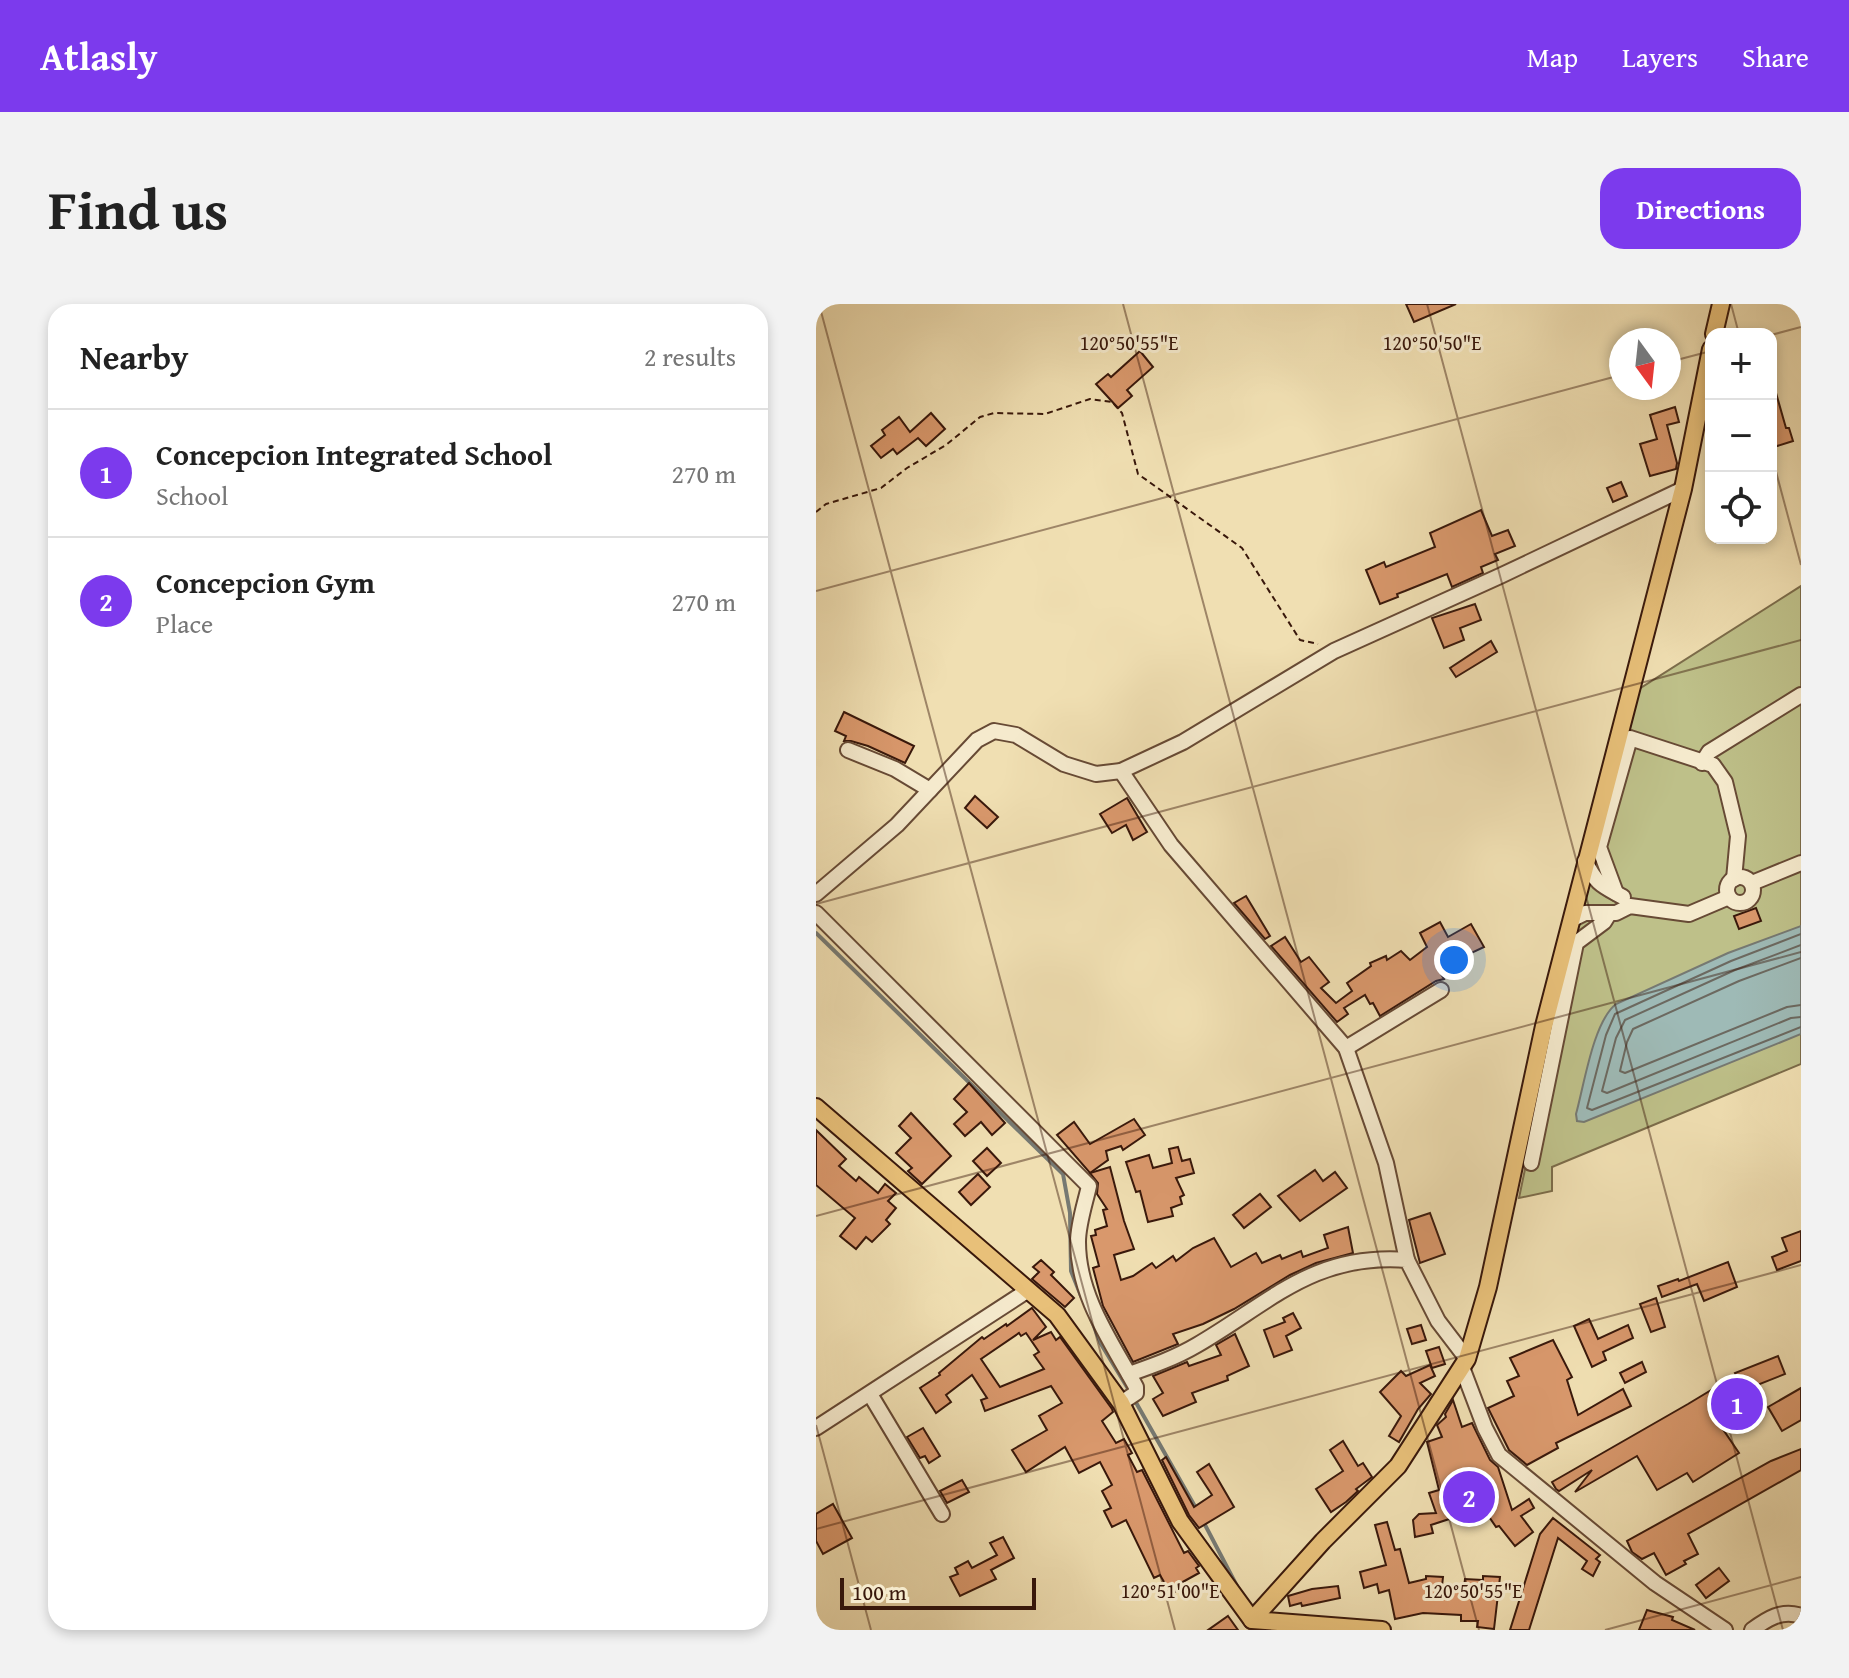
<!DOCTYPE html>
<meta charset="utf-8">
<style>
:root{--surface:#fff;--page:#f2f2f2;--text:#222;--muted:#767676;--line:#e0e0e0;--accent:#7c3aed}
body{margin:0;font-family:"Gentium Book Plus",serif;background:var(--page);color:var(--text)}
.controls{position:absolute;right:24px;top:24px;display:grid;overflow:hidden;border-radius:16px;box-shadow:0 4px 12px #0003}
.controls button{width:72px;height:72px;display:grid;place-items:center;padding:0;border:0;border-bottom:2px solid var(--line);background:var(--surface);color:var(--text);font:40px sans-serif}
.compass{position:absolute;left:793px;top:24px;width:72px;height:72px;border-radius:50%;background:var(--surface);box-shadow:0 4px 12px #0003;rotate:165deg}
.scale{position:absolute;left:24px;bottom:20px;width:196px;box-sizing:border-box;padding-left:8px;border:4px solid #39180b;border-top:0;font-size:22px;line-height:28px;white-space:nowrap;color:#39180b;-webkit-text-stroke:6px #f5eacd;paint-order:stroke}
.you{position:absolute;left:638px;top:656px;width:28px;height:28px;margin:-20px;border:6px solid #fff;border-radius:50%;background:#1a73e8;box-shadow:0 0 0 12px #1a73e833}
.badge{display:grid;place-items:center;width:52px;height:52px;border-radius:50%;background:var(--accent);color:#fff;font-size:26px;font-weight:700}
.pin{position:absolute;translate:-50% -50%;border:4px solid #fff;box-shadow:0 2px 8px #0006}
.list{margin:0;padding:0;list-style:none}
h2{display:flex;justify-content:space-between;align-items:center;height:104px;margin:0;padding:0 32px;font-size:34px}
h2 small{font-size:26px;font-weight:400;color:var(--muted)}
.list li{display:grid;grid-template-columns:52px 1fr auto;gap:24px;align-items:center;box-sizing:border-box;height:128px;padding:0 32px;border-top:2px solid var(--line)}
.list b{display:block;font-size:30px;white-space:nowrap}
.list p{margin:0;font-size:26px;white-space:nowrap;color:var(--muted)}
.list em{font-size:26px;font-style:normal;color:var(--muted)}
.icon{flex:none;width:44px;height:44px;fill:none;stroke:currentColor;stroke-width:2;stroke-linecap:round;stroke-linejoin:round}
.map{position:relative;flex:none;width:985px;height:1326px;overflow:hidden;border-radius:24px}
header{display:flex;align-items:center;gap:48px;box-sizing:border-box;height:112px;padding:0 40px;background:var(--accent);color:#fff}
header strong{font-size:38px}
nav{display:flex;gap:44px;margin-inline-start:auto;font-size:28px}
.intro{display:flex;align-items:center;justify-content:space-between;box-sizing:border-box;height:192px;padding:0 48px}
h1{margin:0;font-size:56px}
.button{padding:20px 36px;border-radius:24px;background:var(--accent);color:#fff;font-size:28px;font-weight:700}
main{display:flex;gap:48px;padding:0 48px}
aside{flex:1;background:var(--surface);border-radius:24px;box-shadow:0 4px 12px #0003}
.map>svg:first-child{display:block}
.green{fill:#bec089;stroke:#7c6c4a;stroke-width:2}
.water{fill:#9ebab6;stroke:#767972;stroke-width:2}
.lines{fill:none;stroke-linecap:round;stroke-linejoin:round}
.shore{stroke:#6c6960;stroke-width:2}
.stream{stroke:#767972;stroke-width:4}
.building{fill:#d9986c;stroke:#39180b;stroke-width:2;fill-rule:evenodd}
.minor-casing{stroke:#674a35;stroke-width:18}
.major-casing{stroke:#39180b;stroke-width:20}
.path{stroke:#39180b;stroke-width:2;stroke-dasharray:6 4;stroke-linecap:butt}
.minor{stroke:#f5eacd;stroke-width:14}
.major{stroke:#e8c079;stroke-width:16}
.ticks{fill:none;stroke:#39180b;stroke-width:2;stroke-opacity:0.45}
.ticks-label{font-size:20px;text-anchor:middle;fill:#39180b;stroke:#f5eacd;stroke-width:6;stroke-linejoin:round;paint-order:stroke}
</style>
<header>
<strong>Atlasly</strong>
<nav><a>Map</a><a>Layers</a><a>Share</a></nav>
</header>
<div class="intro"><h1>Find us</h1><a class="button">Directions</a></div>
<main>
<aside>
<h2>Nearby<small>2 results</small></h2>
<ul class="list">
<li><span class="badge">1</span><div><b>Concepcion Integrated School</b><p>School</p></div><em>270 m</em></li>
<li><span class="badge">2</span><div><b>Concepcion Gym</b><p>Place</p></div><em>270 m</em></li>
</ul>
</aside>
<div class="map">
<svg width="985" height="1326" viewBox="0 0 985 1326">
<rect width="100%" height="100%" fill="#f0dfb2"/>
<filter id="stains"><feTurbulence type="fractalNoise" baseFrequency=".0025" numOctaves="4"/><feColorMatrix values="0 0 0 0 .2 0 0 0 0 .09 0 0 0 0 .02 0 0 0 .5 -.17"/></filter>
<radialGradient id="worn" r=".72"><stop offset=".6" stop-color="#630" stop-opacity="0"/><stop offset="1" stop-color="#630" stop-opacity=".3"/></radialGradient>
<path class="green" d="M985 282V760L736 863V887L703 894 757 635 820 387Z"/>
<path class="water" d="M985 622V730L768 818 761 817 760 810C768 782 777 718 800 700L912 649Z"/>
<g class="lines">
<g class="shore">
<path d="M985 630 915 657 799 710 790 731 771 804 776 806 985 723"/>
<path d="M985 641 919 666 809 716 800 734 786 787 791 789 975 714 985 713"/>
<path d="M985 654 923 677 817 725 811 738 804 767 809 769 971 703 985 701"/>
</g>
<g class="stream">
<path d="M0 629 247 870 254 909 255 967 265 992"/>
<path d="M275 1015 285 1040 314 1088"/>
<path d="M318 1095 381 1206"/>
<path d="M387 1217 422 1284"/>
</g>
</g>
<g class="building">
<path d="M590 0H640L598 18Z"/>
<path d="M324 47 337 63 311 86 316 92 302 104 280 80 292 70 295 73Z"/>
<path d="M955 82H958L970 124H973L977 137 958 143 955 133Z"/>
<path d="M859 103 863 118 851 121 861 159 860 165 834 172 824 140 841 135 834 111Z"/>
<path d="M115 109 129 125 110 142 102 134 81 150 77 145 65 154 55 142 69 131 66 126 83 113 94 128Z"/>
<path d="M805 178 811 192 797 198 791 184Z"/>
<path d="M665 206 676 232 692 226 699 242 679 250 682 256 665 263 667 269 636 283 631 270 589 287 581 290 582 293 564 300 550 266 568 258 570 263 619 243 614 229Z"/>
<path d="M659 300 665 316 644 324 648 336 628 344 616 314Z"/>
<path d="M675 337 681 348 640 373 634 364Z"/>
<path d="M28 408 98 442 89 459 52 442 35 437H28L30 432 19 427Z"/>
<path d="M159 492 182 513 171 524 149 504Z"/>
<path d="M311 494 331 528 317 536 310 521 296 529 284 510Z"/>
<path d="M430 592 454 632 449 635 418 599Z"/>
<path d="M940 604 945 617 923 625 918 612Z"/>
<path d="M624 618 632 633 655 620 668 643 655 649 625 670 628 675 620 677 564 712 557 699 554 700 549 691 528 704 532 710 521 718 455 642 469 633 485 658 493 653 513 678 505 684 520 699 536 687 531 679 555 662 554 659 570 652 571 656 585 647 594 656 611 643 604 629Z"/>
<path d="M153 779 189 819 176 831 165 818 149 832 138 820 151 808 138 795Z"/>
<path d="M95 809 135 852 106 880 92 867 96 864 80 849 95 834 83 822Z"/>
<path d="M318 815 329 831 307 846 305 842 290 847 292 856 274 869 241 831 258 818 274 840Z"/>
<path d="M0 826 30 855 23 862 40 877 43 873 62 889 69 880 80 889 72 897 80 904 70 916 74 920 56 938 50 933 40 945 24 932 39 914 0 881Z"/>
<path d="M362 843 366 857 374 855 378 869 360 874 368 891 364 893 366 900 355 904 357 912 332 918 324 887 320 888 310 858 333 851 337 864 356 859 353 845Z"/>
<path d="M171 844 185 859 171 872 157 857Z"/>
<path d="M294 863 308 917 318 945 298 951 305 976 317 972 336 959 340 964 357 952 360 957 377 944 398 934 415 963 440 949 446 959 464 951 466 955 485 947 487 953 512 944 508 931 532 923 537 949 500 959 474 971 418 1005 387 1020 357 1030 362 1040 317 1058 287 1002 277 964 283 962 275 932 280 931 279 926 291 922 287 906 291 905 281 890 282 879 274 869Z"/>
<path d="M499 866 507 877 519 868 531 884 484 917 462 892Z"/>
<path d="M162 870 174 883 155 901 143 888Z"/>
<path d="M444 890 455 903 428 924 417 911Z"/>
<path d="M614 909 629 950 604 959 593 916Z"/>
<path d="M985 927V957L961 966 956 953 971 947 966 934Z"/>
<path d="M225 956 238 968 235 971 258 994 249 1003 216 975 223 968 217 963Z"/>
<path d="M912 958 921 983 888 997 881 980 846 993 842 982 862 975 863 977Z"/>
<path d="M840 994 849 1023 835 1028 824 1000Z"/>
<path d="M216 1004 230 1023 217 1036 235 1028 240 1036 244 1033 296 1105 297 1108 286 1117 300 1139 308 1135 316 1149 312 1151 321 1168 326 1166 368 1249 372 1247 383 1262 380 1264 383 1269 363 1280 365 1284 355 1290 344 1271 338 1274 310 1216 296 1223 288 1207 295 1204 286 1187 296 1181 284 1158 263 1169 249 1143 210 1168 196 1146 231 1126 223 1112 246 1099 235 1082 169 1107 165 1096 171 1094 156 1071 130 1091 135 1098 120 1109 104 1084 124 1071 123 1069 166 1033 168 1035 190 1020 191 1022ZM203 1029 205 1032 210 1029 223 1048 218 1051 228 1065 184 1083 165 1055Z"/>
<path d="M477 1009 485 1024 470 1032 476 1046 458 1053 448 1026 469 1018 467 1014Z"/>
<path d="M773 1015 782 1035 812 1021 817 1034 787 1048 790 1056 776 1063 758 1022Z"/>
<path d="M605 1021 610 1036 596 1040 591 1025Z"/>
<path d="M419 1030 433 1062 411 1072 412 1076 376 1089 380 1098 347 1112 337 1095 347 1089 337 1072 371 1058 373 1062 405 1051 400 1041Z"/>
<path d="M737 1036 756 1073 751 1076 762 1111 807 1085 815 1102 740 1139 742 1144 711 1161 693 1146 672 1104 698 1092 691 1077 703 1072 694 1054Z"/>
<path d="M623 1043 629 1060 616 1064 610 1047Z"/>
<path d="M962 1052 969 1070 921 1089 924 1094 896 1109 923 1149 877 1178 871 1169 841 1186 821 1152 759 1188 776 1166 743 1187 740 1185 736 1178 872 1100 920 1071 919 1069Z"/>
<path d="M826 1058 830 1068 809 1079 804 1069Z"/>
<path d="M614 1061 619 1072 604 1079 615 1090 602 1105 583 1138 573 1132 585 1112 564 1088 585 1067 590 1072Z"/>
<path d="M985 1084V1116L966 1127 952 1103Z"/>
<path d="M637 1096 646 1123 656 1119 674 1156 682 1163 696 1206 713 1195 718 1204 705 1212 717 1228 699 1242 683 1222 680 1223 667 1204 615 1221 617 1229 599 1233 597 1216 603 1210 620 1209 613 1189 623 1186 611 1138 626 1133 621 1121 630 1113 629 1110Z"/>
<path d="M107 1124 124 1152 113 1159 109 1152 104 1154 91 1133Z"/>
<path d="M527 1137 542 1162 547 1159 556 1173 540 1185 542 1187 530 1198 515 1208 500 1185 527 1167 514 1146Z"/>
<path d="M985 1145V1166L872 1230 882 1250 868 1257 870 1260 850 1271 838 1249 826 1255 816 1248 811 1237 955 1157Z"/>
<path d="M350 1153 378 1203 396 1191 381 1168 393 1160 418 1203 383 1224 373 1211 346 1156Z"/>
<path d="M146 1176 153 1188 131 1199 124 1187Z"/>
<path d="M17 1200 36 1234 7 1250 0 1237V1210Z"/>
<path d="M737 1214 784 1251 780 1255 784 1258 777 1272 766 1265 771 1257 742 1234 713 1326H694L724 1230Z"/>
<path d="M571 1218 579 1246 584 1245 593 1279 610 1275V1272L627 1273 626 1282 648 1283 649 1275 667 1276V1272L684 1273 678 1325 661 1323 662 1317H645V1311L607 1309 579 1315 573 1286 563 1289 561 1280 548 1284 544 1268 570 1261 559 1221Z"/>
<path d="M187 1233 198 1254 175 1266 180 1275 144 1292 134 1273 142 1270 139 1264 152 1257 156 1264 181 1251 174 1239Z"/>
<path d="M903 1264 913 1277 890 1294 880 1281Z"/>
<path d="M522 1282 524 1294 486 1302 485 1299 474 1302 472 1292 496 1285Z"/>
<path d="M831 1306 857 1313 856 1316 879 1326H823Z"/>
<path d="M412 1312 422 1326H392Z"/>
</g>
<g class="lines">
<g class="minor-casing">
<g id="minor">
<path d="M32 446 79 465 114 486"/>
<path d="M886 459 893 448 985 391"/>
<path d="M305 467 355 541 530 744 570 859 591 956"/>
<path d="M769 557C781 581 785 581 807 593"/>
<circle cx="924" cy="586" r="13"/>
<path d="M936 579 985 559"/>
<path d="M800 589 783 543 814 434 897 461 909 478 922 532 918 575"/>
<path d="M0 590 81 521 161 436 178 427 200 431 248 460 280 470 305 467 367 438 518 347 684 272 867 185"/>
<path d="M0 609 273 882C269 900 262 920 262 938 262 992 295 1037 320 1083V1089L305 1099"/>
<path d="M755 616 769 609H800L814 602 873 610 913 593"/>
<path d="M530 744 625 686"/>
<path d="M715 859 760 639 788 618 793 610"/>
<path d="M647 1066 669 1124 683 1151 839 1279 909 1326"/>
<path d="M313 1070C336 1062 359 1054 381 1041 455 998 497 949 591 956L622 1017 651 1055"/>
<path d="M54 1090 126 1210"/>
<path d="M0 1124 211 987"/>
<path d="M936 1326C951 1315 966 1305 985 1312"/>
</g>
</g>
<g class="major-casing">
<g id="major">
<path d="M898 30 905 0"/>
<path d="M0 803 241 1011 305 1099 364 1217 436 1316 566 1326"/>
<path d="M436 1316 507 1237 582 1162 651 1055 672 983 728 722 867 185 895 45"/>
</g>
</g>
<path class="path" d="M0 208 10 200 65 184 91 164 130 141 164 113 178 109 229 110 274 95 296 98 306 109 322 170 426 244 484 336 502 340"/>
<use href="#minor" class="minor"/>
<use href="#major" class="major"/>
</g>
<path class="ticks" d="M3 0 359 1326M307 0 663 1326M611 0 967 1326M915 0 923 30M955 31 985 23M853 58 895 47M955 149 985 261M0 287 805 71M0 600 985 336M0 912 985 648M0 1121 55 1326M0 1225 985 961M789 1326 985 1273"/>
<g class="ticks-label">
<text x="313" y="46">120°50'55"E</text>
<text x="616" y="46">120°50'50"E</text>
<text x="354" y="1294">120°51'00"E</text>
<text x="657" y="1294">120°50'55"E</text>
</g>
<rect width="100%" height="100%" filter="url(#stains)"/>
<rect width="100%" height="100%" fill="url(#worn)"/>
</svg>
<div class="controls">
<button>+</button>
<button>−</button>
<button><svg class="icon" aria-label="locate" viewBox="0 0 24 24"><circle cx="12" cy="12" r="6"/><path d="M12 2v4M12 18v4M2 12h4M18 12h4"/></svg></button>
</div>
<svg class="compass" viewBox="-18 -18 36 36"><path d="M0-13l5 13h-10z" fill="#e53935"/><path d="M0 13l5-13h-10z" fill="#767676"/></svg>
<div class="scale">100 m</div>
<div class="you"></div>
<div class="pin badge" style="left:921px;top:1100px">1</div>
<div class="pin badge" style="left:653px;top:1193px">2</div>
</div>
</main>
